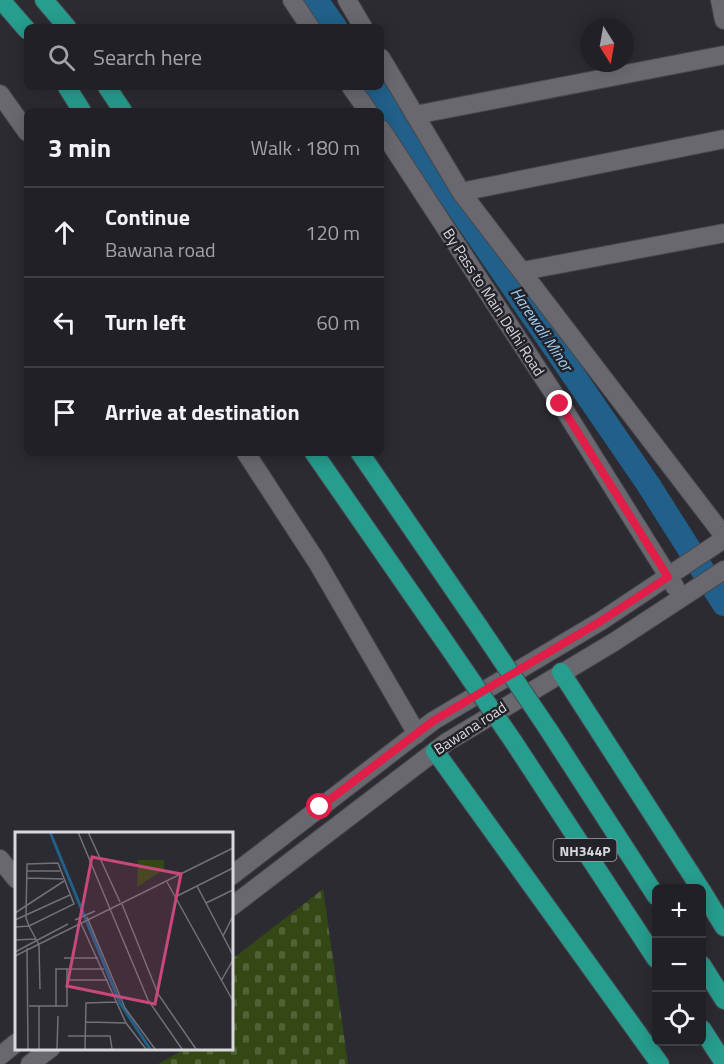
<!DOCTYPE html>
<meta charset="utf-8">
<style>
:root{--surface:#212026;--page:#2d2d32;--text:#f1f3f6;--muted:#a2a3a7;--line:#3e3e43}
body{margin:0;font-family:"Titillium Web",sans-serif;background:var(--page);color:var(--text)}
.controls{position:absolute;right:18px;bottom:18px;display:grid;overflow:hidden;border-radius:9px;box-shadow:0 3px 15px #0003}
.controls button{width:54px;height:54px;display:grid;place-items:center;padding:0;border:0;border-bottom:2px solid var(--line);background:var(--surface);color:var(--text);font:30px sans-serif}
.compass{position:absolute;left:580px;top:18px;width:54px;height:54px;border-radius:50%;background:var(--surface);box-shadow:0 3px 15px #0003;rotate:169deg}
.stop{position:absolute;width:18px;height:18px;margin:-14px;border:4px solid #e11d48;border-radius:50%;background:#fff}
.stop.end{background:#e11d48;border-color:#fff;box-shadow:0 2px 6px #0008}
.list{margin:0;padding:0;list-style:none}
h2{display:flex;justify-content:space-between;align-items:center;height:78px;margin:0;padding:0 24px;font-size:26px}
h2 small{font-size:20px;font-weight:400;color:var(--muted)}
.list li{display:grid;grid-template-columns:39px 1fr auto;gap:18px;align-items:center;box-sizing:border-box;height:90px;padding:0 24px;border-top:2px solid var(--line)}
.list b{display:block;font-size:22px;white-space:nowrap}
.list p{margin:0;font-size:20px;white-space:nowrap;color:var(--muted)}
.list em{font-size:20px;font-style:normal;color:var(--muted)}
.icon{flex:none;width:33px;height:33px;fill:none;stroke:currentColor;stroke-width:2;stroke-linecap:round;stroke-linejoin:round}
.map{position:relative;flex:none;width:724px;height:1064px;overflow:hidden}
.search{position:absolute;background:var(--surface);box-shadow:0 3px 15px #0003;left:24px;top:24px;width:360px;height:66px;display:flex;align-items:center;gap:15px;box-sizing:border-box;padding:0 21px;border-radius:9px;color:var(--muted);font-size:22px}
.panel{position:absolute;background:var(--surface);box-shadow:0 3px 15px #0003;left:24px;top:108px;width:360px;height:348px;border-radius:9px}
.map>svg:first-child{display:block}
.cemetery{fill:url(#cemetery-stones)}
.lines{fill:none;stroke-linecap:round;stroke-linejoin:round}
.canal{stroke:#20608a;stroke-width:24}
.minor-casing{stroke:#48474d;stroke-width:20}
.highway-casing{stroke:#48474d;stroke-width:20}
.minor{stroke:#69686f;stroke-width:18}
.highway{stroke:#269d8e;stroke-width:18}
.highway-bridge-casing{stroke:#48474d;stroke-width:20;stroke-linecap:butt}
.highway-bridge{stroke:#269d8e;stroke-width:18}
.route{stroke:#e11d48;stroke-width:8}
.labels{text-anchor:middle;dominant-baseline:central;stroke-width:5;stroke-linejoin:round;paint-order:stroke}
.shield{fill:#232228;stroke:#a2a2a7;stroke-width:1.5}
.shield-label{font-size:14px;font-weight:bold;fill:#d9d9dd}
.street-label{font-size:15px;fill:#d9d9dd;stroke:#232228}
.water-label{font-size:16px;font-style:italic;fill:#9ed0f5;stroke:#232228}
.inset-river{fill:none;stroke:#20608a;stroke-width:3}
.inset-road{fill:none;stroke:#717176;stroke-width:1.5}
.view{fill:#c8487c;fill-opacity:0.15;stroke:#c8487c;stroke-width:3}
.inset-edge{fill:none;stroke:#d9d9dd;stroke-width:3}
</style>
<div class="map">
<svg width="724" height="1064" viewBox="0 0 724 1064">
<defs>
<pattern id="cemetery-stones" width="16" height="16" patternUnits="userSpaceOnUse" patternTransform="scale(1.5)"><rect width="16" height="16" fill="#344815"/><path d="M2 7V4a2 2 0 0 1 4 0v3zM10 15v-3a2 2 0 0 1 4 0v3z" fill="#516237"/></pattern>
</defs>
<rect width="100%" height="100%" fill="#2c2b32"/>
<path class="cemetery" d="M323 889 348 1064H158L187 1048H231V960Z"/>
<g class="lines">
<g class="canal">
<path d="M316 0 335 27"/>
<path d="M376 87 648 484 724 604"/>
</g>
<g class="minor-casing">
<g id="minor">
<path d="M292 0 310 27"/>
<path d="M347 0 363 27"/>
<path d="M720 0 724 20"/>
<path d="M381 58 461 192 724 536"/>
<path d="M351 87 368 111"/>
<path d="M0 94 27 132"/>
<path d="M415 115 724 55"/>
<path d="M381 129 560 403 675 587"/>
<path d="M461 192 724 139"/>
<path d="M523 271 724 233"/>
<path d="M246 453 317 562 417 734"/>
<path d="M0 859 16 879"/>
<path d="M231 876 433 721 601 621 724 539"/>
<path d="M231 907 447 742 614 642 724 570"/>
<path d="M0 1056 16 1043"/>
<path d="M30 1064 51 1048"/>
</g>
</g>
<g class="highway-casing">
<g id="highway">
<path d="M1 0 27 30"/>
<path d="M44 0 67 27"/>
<path d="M67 87 82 111"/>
<path d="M107 87 123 111"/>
<path d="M314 453 445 642"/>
<path d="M360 453 480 628"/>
<path d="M561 672 700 888"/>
<path d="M548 729 656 896"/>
<path d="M513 741 656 959"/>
<path d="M435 751 660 1064"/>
<path d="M702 891 724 927"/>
<path d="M702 965 724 1000"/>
<path d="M702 1029 724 1063"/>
</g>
</g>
<use href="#minor" class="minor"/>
<use href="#highway" class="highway"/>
<g class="highway-bridge-casing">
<g id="highway-bridge">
<path d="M480 628 548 729"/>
<path d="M445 642 513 741"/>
</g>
</g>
<use href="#highway-bridge" class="highway-bridge"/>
</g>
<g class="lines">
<path class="route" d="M320 807 433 721 601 621 668 577 560 404"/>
</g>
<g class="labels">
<rect class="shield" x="553.5" y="839" width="63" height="22" rx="4.5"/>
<g class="shield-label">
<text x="585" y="850">NH344P</text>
</g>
<g class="street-label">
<text transform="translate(494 302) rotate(57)">By Pass to Main Delhi Road</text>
<text transform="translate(470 728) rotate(-33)">Bawana road</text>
</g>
<g class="water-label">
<text transform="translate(542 329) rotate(56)">Harewali Minor</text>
</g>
</g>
<g transform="translate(15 832)">
<rect width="218" height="218" fill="#2c2b32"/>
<path d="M123 28H149V37L122 55Z" fill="#344815"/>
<path class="inset-river" d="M35 0 105 171 135 217"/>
<path class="inset-road" d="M63 0 133 168 167 217M73 0 105 70M12 39H45M12 46 48 47M152 50 218 169M182 54 218 123M160 65 218 36M191 71 218 58M107 72 143 162 181 217M0 81 49 49M72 85 110 176 140 217M64 87 111 191 131 217M0 88 55 63M60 88 80 79M0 95 14 94 59 72 43 31 12 32 11 86 14 94 23 111 24 114 25 157M208 104 218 84M0 108 21 107M12 116 13 217M0 120 53 92M0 124 218 16M49 126H83M52 148H93M206 149 218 128M14 174H52V137M41 175V137H89M71 190 111 191M53 204H95L97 217M24 217V174M42 217 43 184M70 217 71 171 101 170"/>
<path class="view" d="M77 25 166 42 140 172 52 154Z"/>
<rect width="218" height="218" class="inset-edge"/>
</g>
</svg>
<div class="controls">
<button>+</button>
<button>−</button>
<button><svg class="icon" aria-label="locate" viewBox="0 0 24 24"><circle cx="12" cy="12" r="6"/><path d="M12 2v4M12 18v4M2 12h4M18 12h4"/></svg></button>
</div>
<svg class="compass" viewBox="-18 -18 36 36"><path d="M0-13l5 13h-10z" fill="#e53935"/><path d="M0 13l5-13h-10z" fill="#a2a3a7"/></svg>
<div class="stop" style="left:320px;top:807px"></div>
<div class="stop end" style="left:560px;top:404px"></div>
<div class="search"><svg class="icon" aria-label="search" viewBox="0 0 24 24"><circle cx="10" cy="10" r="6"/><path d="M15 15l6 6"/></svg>Search here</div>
<section class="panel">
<h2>3 min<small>Walk · 180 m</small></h2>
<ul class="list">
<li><svg class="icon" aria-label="ahead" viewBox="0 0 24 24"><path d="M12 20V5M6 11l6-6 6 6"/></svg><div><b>Continue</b><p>Bawana road</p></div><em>120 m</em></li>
<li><svg class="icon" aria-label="left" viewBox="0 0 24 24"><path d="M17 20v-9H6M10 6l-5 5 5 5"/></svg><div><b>Turn left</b></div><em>60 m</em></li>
<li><svg class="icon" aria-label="arrive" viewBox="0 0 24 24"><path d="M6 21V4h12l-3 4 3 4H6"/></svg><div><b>Arrive at destination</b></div></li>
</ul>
</section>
</div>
